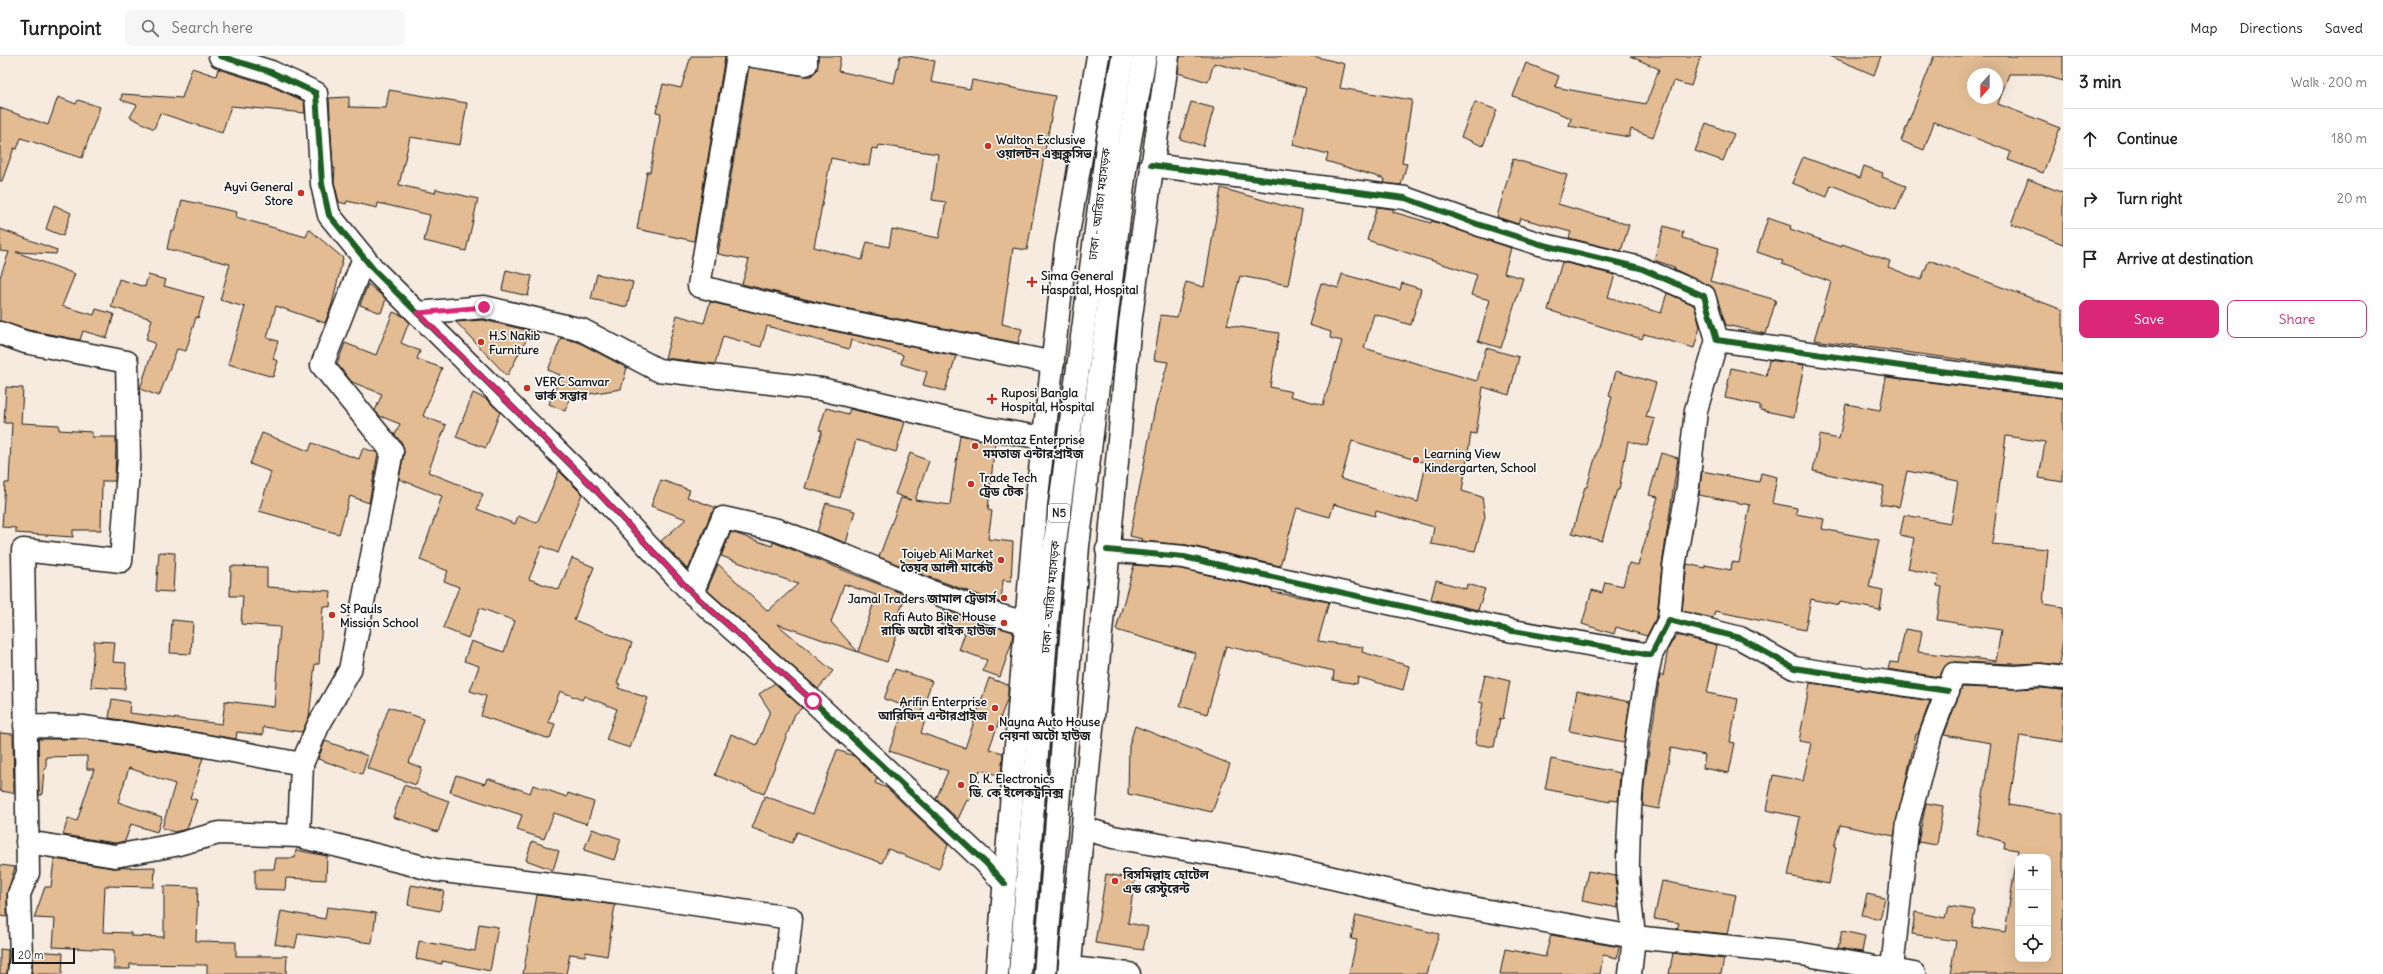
<!DOCTYPE html>
<meta charset="utf-8">
<style>
:root{--surface:#fff;--page:#f6f6f6;--text:#222;--muted:#767676;--line:#e0e0e0;--accent:#db2777}
body{margin:0;font-family:Delius,"Noto Sans Bengali",sans-serif;background:var(--page);color:var(--text)}
.controls{position:absolute;right:12px;bottom:12px;display:grid;overflow:hidden;border-radius:8px;box-shadow:0 4px 16px #0002}
.controls button{width:36px;height:36px;display:grid;place-items:center;padding:0;border:0;border-bottom:1px solid var(--line);background:var(--surface);color:var(--text);font:20px sans-serif}
.compass{position:absolute;left:1967px;top:12px;width:36px;height:36px;border-radius:50%;background:var(--surface);box-shadow:0 4px 16px #0002;rotate:201deg}
.scale{position:absolute;left:12px;bottom:10px;width:63px;box-sizing:border-box;padding-left:4px;border:2px solid #1c1c1c;border-top:0;font-size:11px;line-height:14px;white-space:nowrap;color:#1c1c1c;-webkit-text-stroke:3px #fff;paint-order:stroke}
.stop{position:absolute;width:12px;height:12px;margin:-9px;border:3px solid #db2777;border-radius:50%;background:#fff}
.stop.end{background:#db2777;border-color:#fff;box-shadow:0 1px 4px #0008}
.list{margin:0;padding:0;list-style:none}
h2{display:flex;justify-content:space-between;align-items:center;height:52px;margin:0;padding:0 16px;font-size:17px}
h2 small{font-size:13px;font-weight:400;color:var(--muted)}
.list li{display:grid;grid-template-columns:26px 1fr auto;gap:12px;align-items:center;box-sizing:border-box;height:60px;padding:0 16px;border-top:1px solid var(--line)}
.list b{display:block;font-size:15px;white-space:nowrap}
.list em{font-size:13px;font-style:normal;color:var(--muted)}
.actions{display:flex;gap:8px;padding:12px 16px}
.actions a{flex:1;padding:9px 0;border:1px solid var(--accent);border-radius:8px;text-align:center;font-size:14px;color:var(--accent)}
.actions .main{background:var(--accent);color:#fff}
.icon{flex:none;width:22px;height:22px;fill:none;stroke:currentColor;stroke-width:2;stroke-linecap:round;stroke-linejoin:round}
.map{position:relative;flex:none;width:2063px;height:918px;overflow:hidden}
header{display:flex;align-items:center;gap:24px;box-sizing:border-box;height:56px;padding:0 20px;background:var(--surface);border-bottom:1px solid var(--line)}
header strong{font-size:19px}
nav{display:flex;gap:22px;margin-inline-start:auto;font-size:14px}
.search{width:280px;height:36px;background:var(--page);display:flex;align-items:center;gap:10px;box-sizing:border-box;padding:0 14px;border-radius:8px;color:var(--muted);font-size:15px}
main{display:flex}
aside{flex:1;background:var(--surface)}
.map>svg:first-child{display:block}
.building{fill:#e3bc93;stroke:#1c1c1c;fill-rule:evenodd}
.lines{fill:none;stroke-linecap:round;stroke-linejoin:round}
.minor-casing{stroke:#1c1c1c;stroke-width:25}
.highway-casing{stroke:#1c1c1c;stroke-width:25}
.minor{stroke:#fff;stroke-width:22}
.highway{stroke:#fff;stroke-width:22}
.cycleway-casing{stroke:#fff;stroke-width:8}
.cycleway{stroke:#1b5e20;stroke-width:6}
.route{stroke:#db2777;stroke-width:5}
.poi-dot{fill:#c8321e;stroke:#fff;stroke-width:1.5}
.labels{text-anchor:middle;dominant-baseline:central;stroke-width:3;stroke-linejoin:round;paint-order:stroke}
.shield{fill:#fff;stroke:#606060;stroke-width:1}
.shield-label{font-size:11px;font-weight:bold;fill:#1c1c1c}
.poi-label{font-size:12px;font-weight:bold;fill:#1c1c1c;stroke:#fff;text-anchor:start}
.street-label{font-size:12px;fill:#1c1c1c;stroke:#fff}
</style>
<header>
<strong>Turnpoint</strong>
<div class="search"><svg class="icon" aria-label="search" viewBox="0 0 24 24"><circle cx="10" cy="10" r="6"/><path d="M15 15l6 6"/></svg>Search here</div>
<nav><a>Map</a><a>Directions</a><a>Saved</a></nav>
</header>
<main>
<div class="map">
<svg width="2063" height="918" viewBox="0 0 2063 918">
<rect width="100%" height="100%" fill="#f7ebdf"/>
<filter id="ink" filterUnits="userSpaceOnUse"><feTurbulence type="fractalNoise" baseFrequency=".025" numOctaves="2"/><feDisplacementMap in="SourceGraphic" scale="8" xChannelSelector="R" yChannelSelector="G"/><feConvolveMatrix kernelMatrix="1 2 1 2 8 2 1 2 1" color-interpolation-filters="sRGB"/></filter>
<g filter="url(#ink)">
<g class="building">
<path d="M691 0H725L694 185 637 173 647 116H650L661 57 656 56 663 28 681 32Z"/>
<path d="M818 0H841L838 15 894 27 900 0H908L935 5 931 26 970 33 972 24 1055 40 1027 194 1013 192 1002 268 1022 273 1018 287 834 250 742 228 749 204 718 198 749 11 804 20H811L817 14ZM879 89 938 98 932 144 946 146 939 182 892 173 889 191 867 186 862 204 814 191 831 102 869 110 872 92 878 93Z"/>
<path d="M1180 0H1313L1345 8 1340 32 1412 44 1402 107 1407 108 1401 129 1384 127 1385 123 1326 105 1328 98 1293 89 1306 32 1214 7 1208 26 1178 17Z"/>
<path d="M1630 0H1701L1691 30 1674 25 1653 81 1631 73 1629 81 1569 70 1571 62 1513 40 1526 7 1559 20 1555 31 1646 48 1659 13Z"/>
<path d="M1830 0H1881L1874 19Z"/>
<path d="M1934 0H2063V25L2039 18H2009L1998 48 2060 72 2043 117 2008 104 2011 96 1934 66 1924 94 1901 85ZM1973 18H1997V42H1973Z"/>
<path d="M192 12 216 20 218 13 266 28 304 45 305 57 231 50 222 77 160 57 154 73 130 61 137 49 121 44 122 38 182 42Z"/>
<path d="M389 34 467 47 460 89 410 81 399 129 435 137 436 133 478 143 466 195 424 185 430 159 378 147 377 152 347 145 346 148 339 146 334 126 335 112H333L329 42 349 41V51L386 52Z"/>
<path d="M58 41 76 48 78 44 100 51 82 102 21 82 17 93 14 92 2 125H0V52L48 69Z"/>
<path d="M1191 46 1214 52 1203 90 1180 83Z"/>
<path d="M1475 46 1497 54 1483 90 1461 81Z"/>
<path d="M1706 67 1734 78 1723 105 1695 95Z"/>
<path d="M1803 101 1860 122 1864 110 1883 117 1882 121 1906 130 1896 154 1831 129 1827 141 1792 127Z"/>
<path d="M1513 103 1567 119 1558 148 1629 169 1621 195 1569 182 1571 176 1520 162 1518 168 1497 161Z"/>
<path d="M2028 123 2063 137V188L2011 168Z"/>
<path d="M1221 132 1302 155 1288 229 1240 220 1227 269 1279 277 1270 331 1292 336 1290 340 1323 349 1342 285 1330 282 1331 276 1309 269 1321 227 1338 232 1342 218 1400 234 1402 227 1421 233 1411 269 1374 258 1364 292 1477 325 1486 292 1519 301 1509 339 1483 331 1476 378 1471 377 1462 435 1482 441 1485 461 1475 495 1431 488 1434 471 1376 455 1375 460 1334 448 1330 461 1297 452 1280 510 1187 489 1141 485 1142 483 1130 480 1155 352 1168 306 1154 304 1161 259 1177 261 1186 226 1204 231ZM1352 385 1426 407 1418 446 1341 423Z"/>
<path d="M182 144 237 156 236 161 306 181 309 173 343 202 332 248 325 267 276 250 267 282 278 285 273 303 278 305 273 321 228 308 245 251 220 244 230 208 167 193 171 174 174 175Z"/>
<path d="M54 149 71 157 63 180 46 173Z"/>
<path d="M1377 151 1393 153V156L1431 167 1432 165 1511 192 1504 217 1523 222 1501 292 1478 285 1490 244 1471 239 1477 219 1367 184Z"/>
<path d="M1768 162 1791 170 1790 173 1841 191 1842 188 1890 205 1888 211 1921 224 1929 204 2063 254V317L1814 284 1831 226 1782 208 1783 205 1757 196Z"/>
<path d="M1664 170 1683 176 1682 182 1719 192 1710 225 1776 244 1766 278 1726 269 1713 232 1674 213V211L1654 204Z"/>
<path d="M0 173 57 194 56 198 16 196 75 218 62 250 94 259 96 253 114 258 107 282 83 275 80 284 28 274 0 265V221L9 196 0 195Z"/>
<path d="M1562 206 1615 219 1608 241 1661 257 1667 237 1694 249 1700 271 1694 292 1644 278 1642 283 1548 254Z"/>
<path d="M506 214 532 220 528 240 502 234Z"/>
<path d="M597 218 633 226 627 251 591 243Z"/>
<path d="M148 219 166 224 164 230 204 241 198 262 196 261 186 295 177 293 159 340 140 333 155 287 146 284 152 263 111 251 119 223 145 231Z"/>
<path d="M368 228 386 243 381 257 360 249Z"/>
<path d="M710 246 828 274 956 300 945 335 923 329 927 316 901 308 903 299 851 284 849 293 767 270 761 291 723 280 715 308 665 302 677 259 704 267Z"/>
<path d="M393 256 403 260 409 266 401 287 420 295 417 303 442 312 423 360 446 369 428 416 483 438 477 453 515 468 518 460 537 467 559 415 582 438 558 497 542 490 529 523 559 534 572 502 594 511 574 564 632 587 617 627 620 628 618 632 648 642 630 692 606 684 617 653 584 640 582 644 560 635 548 666 555 668 550 683 481 660 486 640 470 635 479 610 464 605 471 585 504 596 515 565 480 552 468 582 443 572 459 531 444 525 448 515 420 504 442 440 399 423 404 397 402 387 395 379 400 368 380 360 375 355 382 338 352 326 337 308 345 287 376 299Z"/>
<path d="M483 264 531 275 507 320 456 266Z"/>
<path d="M561 282 578 286 627 312 621 333 570 341 565 355 549 348 560 319 548 314Z"/>
<path d="M1769 304 1804 309 1794 361 1760 354V349L1725 342 1731 312 1766 320Z"/>
<path d="M1616 315 1656 327 1646 361 1655 363 1647 390 1628 385 1619 434H1617L1602 485 1572 477 1585 431H1587L1612 341 1609 340Z"/>
<path d="M1886 321 2063 342V426L2039 422 2045 386 2006 380 1992 488 2048 493 2043 548 2063 551V583L2059 609 2041 607 2015 608 1955 606 1947 608 1939 621 1888 613 1890 606 1898 607 1905 573 1922 576 1918 596 1996 605 2001 574 1937 564 1942 531 1937 530 1939 520 1908 513 1914 482 1900 479 1904 459 1951 467 1958 425 1907 415 1899 451 1880 448 1884 430 1813 415 1820 379 1839 383 1846 348 1880 354Z"/>
<path d="M6 331 23 332 21 367 59 369V374L92 376V381H116L115 425H102L101 474H73V481L16 477V472L2 471 5 427H9L12 367H4Z"/>
<path d="M473 337 486 343 500 356 486 392 456 381Z"/>
<path d="M826 352 848 358 850 353 905 366 896 396 856 384 840 442 805 432 822 375 819 374Z"/>
<path d="M262 377 309 395 312 387 359 403 363 392 378 397 369 447 350 440 339 478 259 455 271 416 250 408Z"/>
<path d="M960 379 995 386 988 454 992 455 988 483 1013 486 1011 525 1003 524 1001 547 929 521 879 501 901 442 911 444 895 438 910 397 929 405 915 444 950 449Z"/>
<path d="M1661 397 1678 402 1662 509 1657 560 1647 580 1616 571 1614 578 1582 568 1592 534 1602 537 1605 526 1623 530 1629 507 1638 509 1658 441 1649 439Z"/>
<path d="M1702 415 1759 426 1761 417 1777 421 1772 447 1797 452 1796 458 1824 463 1822 473 1879 484 1869 531 1883 534 1880 554 1840 546 1839 549 1811 543 1805 574 1715 555 1713 562 1682 555 1687 508 1705 512V509L1731 514 1732 506 1739 507 1750 449 1699 439Z"/>
<path d="M661 424 690 434 687 441 717 452 711 457 688 514 661 485 686 463 651 450Z"/>
<path d="M826 447 855 455 846 487 817 476Z"/>
<path d="M731 476 772 490 773 486 906 539 899 558 903 560 887 606 777 568 833 615 818 633 707 534 718 508 768 555 798 528 721 500ZM844 528 876 539 858 596 831 566Z"/>
<path d="M159 496 175 497 173 536 156 535Z"/>
<path d="M1134 509 1182 513 1273 534 1272 536 1329 546 1318 585 1363 591 1362 596 1409 610 1403 634 1358 621 1357 628 1333 624 1334 615 1226 590 1207 658 1180 650 1195 597 1116 574Z"/>
<path d="M231 510 267 511V531L331 535 330 551 323 550 319 608H315L309 661 302 676 263 671V679L237 676 236 683 109 662 112 643 130 646 129 657 222 668 225 645 274 651 280 571 241 568 243 540H230Z"/>
<path d="M1436 524 1466 533 1467 528 1485 533 1478 554 1431 543Z"/>
<path d="M945 554 1013 576 1012 586 1000 621 983 615 987 604 959 594 965 577 940 568Z"/>
<path d="M172 564 193 566 191 598 170 597Z"/>
<path d="M1676 579 1717 589 1707 637 1738 643 1730 686 1735 687 1729 717 1703 712 1705 699 1671 692 1659 753 1643 750 1644 729 1660 619 1663 620 1668 593Z"/>
<path d="M94 585 115 586 113 606 126 607 125 633 91 631Z"/>
<path d="M895 613 932 625 919 662 925 664 921 677 965 692 989 622 1008 629V641L989 693 1003 697 1001 720 980 714 969 745 967 744 958 763 936 743 948 715 889 695 905 650 884 643Z"/>
<path d="M1485 619 1510 625 1503 663 1500 662 1494 691 1475 688 1483 647 1479 646Z"/>
<path d="M775 627 802 652 795 658 764 738 715 719 731 678 757 689 770 655 759 638Z"/>
<path d="M1810 627 1930 645 1918 678H1916L1894 780 1840 769 1834 791 1836 792 1829 828 1788 820 1800 761 1766 754 1773 719 1803 725 1811 687 1799 685Z"/>
<path d="M1962 631 2014 633 2040 632 2063 634V686L2020 679 2009 749 2063 758V918H1950L1956 885 1912 878 1915 856 1945 862 1948 850 1975 854 1972 871 2005 876 2018 794 2004 792 2005 786 1977 778 1991 687 1944 679ZM2018 801H2048V903H2018Z"/>
<path d="M1577 635 1630 646 1624 686 1569 675Z"/>
<path d="M389 651 424 663 409 707 422 712 416 729 367 712Z"/>
<path d="M1135 670 1230 708 1212 756 1128 738 1129 690Z"/>
<path d="M0 677 13 678 14 737 0 735Z"/>
<path d="M38 683H84L203 702 190 742 197 744 187 773 174 776 162 772 175 728 129 712 118 746 162 761 157 776 131 768 125 785 115 787 63 779 68 762 77 765 94 713H87V700L46 701V713H44L42 739H39Z"/>
<path d="M325 685 368 700 362 718 318 703Z"/>
<path d="M837 694 854 700 877 722 875 727 887 732 948 789 939 813 888 793 882 807 797 776 792 787 752 772 765 740 813 758Z"/>
<path d="M1551 703 1620 717 1618 745 1610 744V746L1545 733Z"/>
<path d="M456 719 485 728 487 722 530 737 533 729 567 741 568 737 594 746 587 768 554 757 544 783 517 774 522 759 450 736Z"/>
<path d="M404 729 449 745 438 776 393 761Z"/>
<path d="M1926 747 1943 750 1937 789 1918 786Z"/>
<path d="M592 773 621 783 614 804 584 794Z"/>
<path d="M532 785 559 795 553 814 526 804Z"/>
<path d="M296 794 327 800 326 824 286 822 285 834 255 833V813H274L276 802H295Z"/>
<path d="M54 803 113 812 155 811 154 831 105 830 103 876 131 877V880L164 881V830L198 831 196 885 236 886V900H287L286 918H207V909L130 908V913H114V894L53 891 55 863 34 862 45 831H51Z"/>
<path d="M0 809 15 811 7 838V861L0 860Z"/>
<path d="M1588 815 1616 820 1618 852 1582 845Z"/>
<path d="M1106 818 1135 823 1128 867 1148 871 1143 894 1095 887Z"/>
<path d="M1662 825 1736 839 1728 878 1677 873 1679 867 1654 863Z"/>
<path d="M411 829 444 835 440 855 408 849Z"/>
<path d="M1867 838 1885 842 1880 863 1862 859Z"/>
<path d="M537 839 615 849 607 900 586 896 585 900 570 898 566 918H523Z"/>
<path d="M327 851 376 857 372 887 298 878 295 892 275 888 281 855 325 863Z"/>
<path d="M1356 859 1439 878 1427 918H1349L1357 884 1351 883Z"/>
<path d="M479 868 498 871 490 915 442 905V908L416 903 419 885 475 895Z"/>
<path d="M1842 875 1865 880 1862 896 1838 892Z"/>
<path d="M1551 879 1619 891 1617 902 1603 899 1600 918H1500L1505 893 1545 901Z"/>
<path d="M0 893 8 894 7 918H0Z"/>
<path d="M33 895 63 897 62 918H32Z"/>
<path d="M1673 897 1724 903 1721 918H1669Z"/>
</g>
<g class="lines">
<g class="minor-casing">
<g id="minor">
<path d="M220 0 271 16 316 37 322 128 329 159 374 214 590 428 692 537 813 645 986 807 1005 828"/>
<path d="M738 0 699 230C815 262 935 282 1053 307"/>
<path d="M753 0 806 8V0"/>
<path d="M1151 109 1405 142 1477 168 1540 188 1640 212 1704 240 1717 284 1908 311 2063 330"/>
<path d="M418 257 484 251 582 274 658 314 821 333 984 372 1044 382"/>
<path d="M0 277 25 286 127 306 129 402 121 505 23 494 28 817 19 838 21 901 19 918"/>
<path d="M1107 494 1184 501 1513 575 1651 599 1669 564 1740 582 1794 612 1948 635"/>
<path d="M692 537 723 462 777 474 848 501 924 533 990 557 1027 567"/>
<path d="M1669 564 1674 511 1688 430 1696 354 1717 284"/>
<path d="M25 670 85 671 195 688 302 708 299 780"/>
<path d="M302 708 318 670 350 614 392 395 322 309 364 202"/>
<path d="M1083 772 1113 781 1267 807 1433 845 1634 881C1632 856 1627 830 1628 805 1629 737 1637 666 1651 599"/>
<path d="M27 786 115 800 175 789 219 777 299 780 435 814 583 832 791 862 785 918"/>
<path d="M1070 912 1129 918"/>
<path d="M1892 913 1908 766 1931 678 1954 618 2015 621 2040 619 2063 622"/>
<path d="M1630 918 1634 881 1802 898 1914 918"/>
</g>
</g>
<g class="highway-casing">
<g id="highway">
<path d="M997 918 1036 449 1066 190 1098 0"/>
<path d="M1020 918 1051 517 1108 83 1123 0"/>
<path d="M1045 918 1078 490 1126 106 1145 0"/>
<path d="M1069 918 1130 267 1168 0"/>
</g>
</g>
<use href="#minor" class="minor"/>
<use href="#highway" class="highway"/>
<g class="cycleway-casing">
<g id="cycleway">
<path d="M220 0 271 16 316 37 322 128 329 159 374 214 590 428 692 537 813 645 986 807 1005 828"/>
<path d="M1151 109 1405 142 1477 168 1540 188 1640 212 1704 240 1717 284 1908 311 2063 330"/>
<path d="M1107 494 1184 501 1513 575 1651 599 1669 564 1740 582 1794 612 1948 635"/>
</g>
</g>
<use href="#cycleway" class="cycleway"/>
</g>
</g>
<g class="lines" filter="url(#ink)">
<path class="route" d="M484 251 418 257 590 428 692 537 813 645"/>
</g>
<g class="poi-dot">
<circle cx="988" cy="90" r="4"/>
<circle cx="301" cy="137" r="4"/>
<path d="M1030 220h4v4h4v4h-4v4h-4v-4h-4v-4h4z"/>
<circle cx="481" cy="286" r="4"/>
<circle cx="527" cy="332" r="4"/>
<path d="M990 337h4v4h4v4h-4v4h-4v-4h-4v-4h4z"/>
<circle cx="975" cy="390" r="4"/>
<circle cx="1416" cy="404" r="4"/>
<circle cx="971" cy="428" r="4"/>
<circle cx="1001" cy="504" r="4"/>
<circle cx="1004" cy="542" r="4"/>
<circle cx="332" cy="559" r="4"/>
<circle cx="1004" cy="567" r="4"/>
<circle cx="995" cy="652" r="4"/>
<circle cx="991" cy="672" r="4"/>
<circle cx="961" cy="729" r="4"/>
<circle cx="1115" cy="825" r="4"/>
</g>
<g class="labels">
<rect class="shield" x="1048" y="448" width="22" height="18" rx="3"/>
<g class="shield-label">
<text x="1059" y="457">N5</text>
</g>
<g class="poi-label">
<text x="996" y="83">Walton Exclusive<tspan x="996" dy="14">ওয়ালটন এক্সক্লুসিভ</tspan></text>
<text x="293" y="130" text-anchor="end">Ayvi General<tspan x="293" dy="14">Store</tspan></text>
<text x="1041" y="219">Sima General<tspan x="1041" dy="14">Haspatal, Hospital</tspan></text>
<text x="489" y="279">H.S Nakib<tspan x="489" dy="14">Furniture</tspan></text>
<text x="535" y="325">VERC Samvar<tspan x="535" dy="14">ভার্ক সম্ভার</tspan></text>
<text x="1001" y="336">Ruposi Bangla<tspan x="1001" dy="14">Hospital, Hospital</tspan></text>
<text x="983" y="383">Momtaz Enterprise<tspan x="983" dy="14">মমতাজ এন্টারপ্রাইজ</tspan></text>
<text x="1424" y="397">Learning View<tspan x="1424" dy="14">Kindergarten, School</tspan></text>
<text x="979" y="421">Trade Tech<tspan x="979" dy="14">ট্রেড টেক</tspan></text>
<text x="993" y="497" text-anchor="end">Toiyeb Ali Market<tspan x="993" dy="14">তৈয়ব আলী মার্কেট</tspan></text>
<text x="996" y="542" text-anchor="end">Jamal Traders জামাল ট্রেডার্স</text>
<text x="340" y="552">St Pauls<tspan x="340" dy="14">Mission School</tspan></text>
<text x="996" y="560" text-anchor="end">Rafi Auto Bike House<tspan x="996" dy="14">রাফি অটো বাইক হাউজ</tspan></text>
<text x="987" y="645" text-anchor="end">Arifin Enterprise<tspan x="987" dy="14">আরিফিন এন্টারপ্রাইজ</tspan></text>
<text x="999" y="665">Nayna Auto House<tspan x="999" dy="14">নেয়না অটো হাউজ</tspan></text>
<text x="969" y="722">D. K. Electronics<tspan x="969" dy="14">ডি. কে ইলেকট্রনিক্স</tspan></text>
<text x="1123" y="818">বিসমিল্লাহ হোটেল<tspan x="1123" dy="14">এন্ড রেস্টুরেন্ট</tspan></text>
</g>
<g class="street-label">
<text transform="translate(1099 148) rotate(-83)">ঢাকা - আরিচা মহাসড়ক</text>
<text transform="translate(1050 541) rotate(-85)">ঢাকা - আরিচা মহাসড়ক</text>
</g>
</g>
</svg>
<div class="controls">
<button>+</button>
<button>−</button>
<button><svg class="icon" aria-label="locate" viewBox="0 0 24 24"><circle cx="12" cy="12" r="6"/><path d="M12 2v4M12 18v4M2 12h4M18 12h4"/></svg></button>
</div>
<svg class="compass" viewBox="-18 -18 36 36"><path d="M0-13l5 13h-10z" fill="#e53935"/><path d="M0 13l5-13h-10z" fill="#767676"/></svg>
<div class="scale">20 m</div>
<div class="stop" style="left:813px;top:645px"></div>
<div class="stop end" style="left:484px;top:251px"></div>
</div>
<aside>
<h2>3 min<small>Walk · 200 m</small></h2>
<ul class="list">
<li><svg class="icon" aria-label="ahead" viewBox="0 0 24 24"><path d="M12 20V5M6 11l6-6 6 6"/></svg><div><b>Continue</b></div><em>180 m</em></li>
<li><svg class="icon" aria-label="right" viewBox="0 0 24 24"><path d="M7 20v-9h11M14 6l5 5-5 5"/></svg><div><b>Turn right</b></div><em>20 m</em></li>
<li><svg class="icon" aria-label="arrive" viewBox="0 0 24 24"><path d="M6 21V4h12l-3 4 3 4H6"/></svg><div><b>Arrive at destination</b></div></li>
</ul>
<div class="actions"><a class="main">Save</a><a>Share</a></div>
</aside>
</main>
